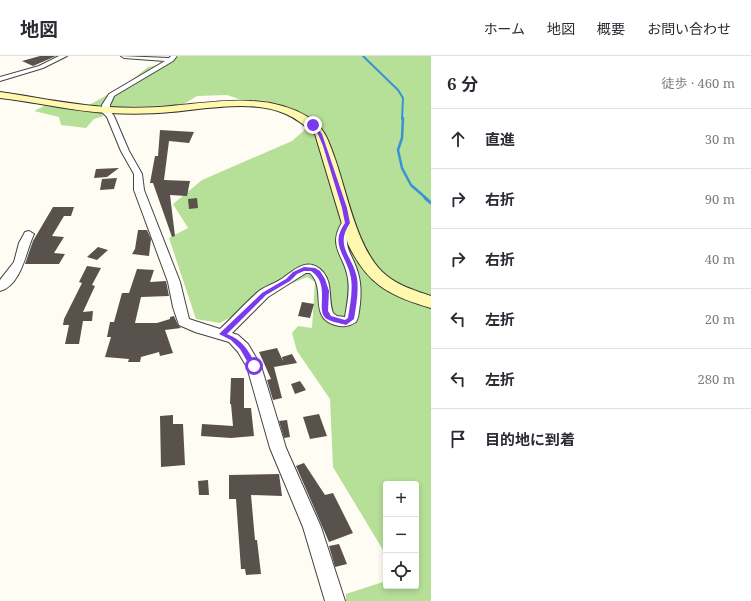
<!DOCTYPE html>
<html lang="ja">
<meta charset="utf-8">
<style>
:root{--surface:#fff;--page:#f2f2f3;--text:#2b2b33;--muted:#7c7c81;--line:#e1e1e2}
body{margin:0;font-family:"Noto Serif","Noto Sans JP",serif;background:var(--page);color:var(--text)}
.controls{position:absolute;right:12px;bottom:12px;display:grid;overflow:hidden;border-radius:4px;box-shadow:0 2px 6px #0003}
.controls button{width:36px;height:36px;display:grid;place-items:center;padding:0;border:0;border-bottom:1px solid var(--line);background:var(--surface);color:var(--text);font:20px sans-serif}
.stop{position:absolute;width:12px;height:12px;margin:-9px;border:3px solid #7c3aed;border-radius:50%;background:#fff}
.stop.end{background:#7c3aed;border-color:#fff;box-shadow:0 1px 4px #0008}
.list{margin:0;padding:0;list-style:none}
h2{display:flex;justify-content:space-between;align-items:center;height:52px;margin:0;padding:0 16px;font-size:17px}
h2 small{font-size:13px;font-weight:400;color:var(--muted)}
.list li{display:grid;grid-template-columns:26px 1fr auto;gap:12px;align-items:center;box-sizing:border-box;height:60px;padding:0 16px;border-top:1px solid var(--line)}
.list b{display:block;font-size:15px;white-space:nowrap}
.list em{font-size:13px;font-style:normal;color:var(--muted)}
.icon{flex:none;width:22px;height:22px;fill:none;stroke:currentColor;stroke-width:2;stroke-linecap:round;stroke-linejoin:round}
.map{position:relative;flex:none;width:431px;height:545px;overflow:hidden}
header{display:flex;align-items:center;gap:24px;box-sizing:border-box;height:56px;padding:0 20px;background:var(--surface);border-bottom:1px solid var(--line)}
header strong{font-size:19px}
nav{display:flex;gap:22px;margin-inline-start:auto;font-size:14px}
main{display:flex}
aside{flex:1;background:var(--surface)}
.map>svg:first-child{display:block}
.forest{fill:#b6df97}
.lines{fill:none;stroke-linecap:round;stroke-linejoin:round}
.stream-far2{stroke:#3693d6;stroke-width:2}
.stream-far1{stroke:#3693d6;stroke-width:2.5}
.stream{stroke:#3693d6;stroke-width:3}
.building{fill:#59514b}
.street-casing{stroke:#434343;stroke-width:2}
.secondary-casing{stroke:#323232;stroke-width:2}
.street{fill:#fff;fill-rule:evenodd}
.secondary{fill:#fff8ae;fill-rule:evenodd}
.route{fill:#7c3aed}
</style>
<header>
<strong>地図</strong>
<nav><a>ホーム</a><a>地図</a><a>概要</a><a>お問い合わせ</a></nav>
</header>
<main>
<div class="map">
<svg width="431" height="545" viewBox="0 0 431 545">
<rect width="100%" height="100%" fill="#fffdf3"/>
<path class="forest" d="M180 0H431V545H346V538L386 525V530H416V428H386V499L333 411 330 343 297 295 292 277 298 270 312 272 315 226 307 221 288 229 220 267 196 263 169 182 188 172 173 148 202 124 292 85 309 70 280 50 267 45 239 43 227 39 197 40 182 49 113 51 98 50V55L104 60 94 63 86 72 61 69 59 61 34 55 44 50 84 54 91 48 127 28 148 11 168 7Z"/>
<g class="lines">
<path class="stream-far2" d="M363 0 398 34 403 42 402 63"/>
<path class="stream-far1" d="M403 62 402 82 398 94 402 112 411 129 427 143"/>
<path class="stream" d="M425 142 431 147"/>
</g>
<g class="building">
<path d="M40 0H56L33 10 22 5Z"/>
<path d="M160 74 194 76 189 87 169 85 164 124 190 125 187 140 170 139 175 180 172 181 153 127H150L155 100H158Z"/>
<path d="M119 112 107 121 94 122 96 113Z"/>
<path d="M117 122 114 133 100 134 102 123Z"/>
<path d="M197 142 198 152 189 153 188 143Z"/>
<path d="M53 151H74L71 160H64L52 180 64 181 54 197 65 198 59 208H25L33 185Z"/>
<path d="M138 174H147L151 183 149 200 132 198 135 193Z"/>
<path d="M98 191 108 194 97 204 87 201Z"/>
<path d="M87 210 101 212 92 229 95 230 83 256 93 255 92 265H83L79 288H65L69 269H63L64 263 82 227 79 226Z"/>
<path d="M137 213 154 214 150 226 166 225 169 240 141 241 135 267H157L170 263V261L174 260 178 269 181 272 165 274 173 297 160 300 159 296 141 301 140 306H128L129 303 105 301 111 281H107L110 266H114L122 237H129Z"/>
<path d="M302 246 314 248 310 262 298 260Z"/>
<path d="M277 292 283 305 282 301 292 298 297 307 274 311 282 342 273 344 267 324 271 323 259 296Z"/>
<path d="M231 322H244V352H251L254 380 231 382 201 380 202 368 233 370 231 348H230Z"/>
<path d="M300 325 306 334 295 338 291 328Z"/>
<path d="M319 358 327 380 310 383 303 361Z"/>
<path d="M173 359V368H183L185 409 161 411 160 360Z"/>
<path d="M287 364 290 381 284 382 279 365Z"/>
<path d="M304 407 325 439 333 437 353 477 329 486 296 410Z"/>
<path d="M279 418 282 440 251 439 255 484H257L261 518 246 519 245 513H241L236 443H229V419Z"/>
<path d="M208 424 209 439H199L198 425Z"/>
<path d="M339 488 347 508 335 511 329 490Z"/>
</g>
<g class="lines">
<g class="street-casing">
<g id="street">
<path d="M59 0H67L43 12 0 25V21L39 10Z"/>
<path d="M121 0 169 2 171 0H177L173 5 114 40 110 49V55L114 60 129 95 142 118 144 134 180 226 189 263 220 273C233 261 245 247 259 235 266 230 276 227 283 222 295 213 309 200 323 216 333 228 328 243 333 257L337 260 345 261C347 248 350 236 348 223 345 199 326 191 343 165H351L352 167C340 190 352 196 358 217 361 227 361 238 360 248 359 254 359 261 356 266 348 271 343 271 335 269 308 261 327 233 310 217H306L268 241 232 277 238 279 248 288 261 310 286 392 321 471 345 545H325L303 471 270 392 247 311 238 296 229 286 195 276 179 269 173 251 168 226 134 134V118L121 95 107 61 102 56V49L109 38 165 5 124 2Z"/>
<path d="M29 175 34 178C26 194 22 229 0 235V224L14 206 19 187 25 176Z"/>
</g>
</g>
<g class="secondary-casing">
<path id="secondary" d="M0 36C36 41 72 49 108 51 129 52 151 52 171 50 217 46 266 36 308 61 324 71 328 83 334 100 347 135 357 197 387 220 400 230 416 235 431 240V252C389 240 367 228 348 188L315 78C306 70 297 63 286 58 253 43 206 53 171 56 151 58 129 58 108 57 72 55 36 46 0 42Z"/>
</g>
<use href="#street" class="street"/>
<use href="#secondary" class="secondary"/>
</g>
<path class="route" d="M312 68H314L322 78 347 152 350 167C334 191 353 200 357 222 359 236 356 250 354 263L346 269C340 267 332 266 327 263 314 255 332 229 311 215H304L297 218 290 225 266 239 227 278C243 284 249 296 257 310L254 313 251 312 240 293 231 284 219 278 262 237 286 223 293 216 304 211 315 212 320 215 325 223 329 235 328 255 331 260 345 264 348 262C350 249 353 235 351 222 347 199 329 190 345 167L342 152 323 90 318 78Z"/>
</svg>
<div class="controls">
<button>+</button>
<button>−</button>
<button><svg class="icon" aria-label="locate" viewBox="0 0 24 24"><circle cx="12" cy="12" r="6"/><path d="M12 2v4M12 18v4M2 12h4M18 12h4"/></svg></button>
</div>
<div class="stop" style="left:254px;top:310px"></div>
<div class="stop end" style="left:313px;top:69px"></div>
</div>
<aside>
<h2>6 分<small>徒歩 · 460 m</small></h2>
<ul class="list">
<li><svg class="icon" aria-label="ahead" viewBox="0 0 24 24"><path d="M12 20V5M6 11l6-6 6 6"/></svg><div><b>直進</b></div><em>30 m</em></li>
<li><svg class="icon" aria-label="right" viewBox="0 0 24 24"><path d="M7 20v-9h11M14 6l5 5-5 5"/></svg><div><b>右折</b></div><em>90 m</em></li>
<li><svg class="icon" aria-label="right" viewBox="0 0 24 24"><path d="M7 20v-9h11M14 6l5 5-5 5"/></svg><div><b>右折</b></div><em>40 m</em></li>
<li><svg class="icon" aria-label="left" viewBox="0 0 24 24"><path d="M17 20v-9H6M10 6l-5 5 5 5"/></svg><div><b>左折</b></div><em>20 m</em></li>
<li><svg class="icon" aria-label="left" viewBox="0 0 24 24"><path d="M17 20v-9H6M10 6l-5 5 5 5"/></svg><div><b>左折</b></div><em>280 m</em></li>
<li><svg class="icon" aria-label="arrive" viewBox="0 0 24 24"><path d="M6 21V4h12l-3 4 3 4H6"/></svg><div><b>目的地に到着</b></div></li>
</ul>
</aside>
</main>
